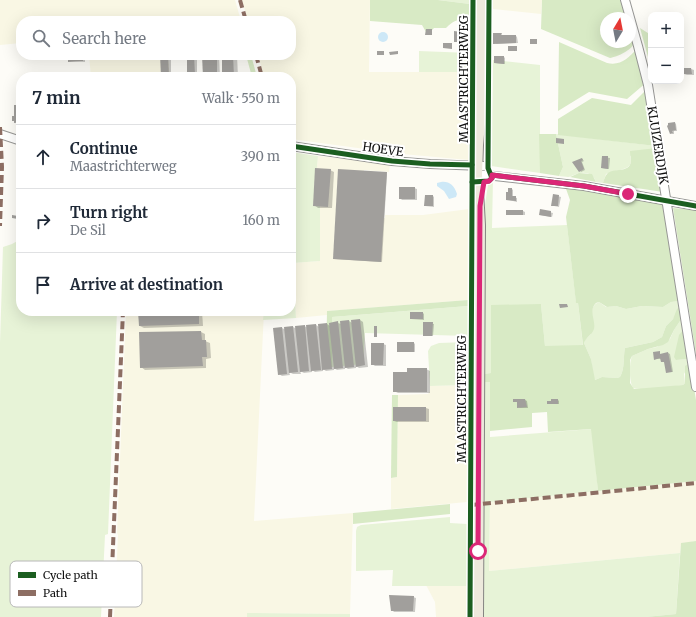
<!DOCTYPE html>
<meta charset="utf-8">
<style>
:root{--surface:#fff;--page:#f6f6f7;--text:#1f2937;--muted:#747a83;--line:#e0e1e3}
body{margin:0;font-family:Merriweather,serif;background:var(--page);color:var(--text)}
.controls{position:absolute;right:12px;top:12px;display:grid;overflow:hidden;border-radius:8px;box-shadow:0 4px 16px #0002}
.controls button{width:36px;height:36px;display:grid;place-items:center;padding:0;border:0;border-bottom:1px solid var(--line);background:var(--surface);color:var(--text);font:20px sans-serif}
.compass{position:absolute;left:600px;top:12px;width:36px;height:36px;border-radius:50%;background:var(--surface);box-shadow:0 4px 16px #0002;rotate:10deg}
.stop{position:absolute;width:12px;height:12px;margin:-9px;border:3px solid #db2777;border-radius:50%;background:#fff}
.stop.end{background:#db2777;border-color:#fff;box-shadow:0 1px 4px #0008}
.list{margin:0;padding:0;list-style:none}
h2{display:flex;justify-content:space-between;align-items:center;height:52px;margin:0;padding:0 16px;font-size:17px}
h2 small{font-size:13px;font-weight:400;color:var(--muted)}
.list li{display:grid;grid-template-columns:26px 1fr auto;gap:12px;align-items:center;box-sizing:border-box;height:64px;padding:0 16px;border-top:1px solid var(--line)}
.list b{display:block;font-size:15px;white-space:nowrap}
.list p{margin:0;font-size:13px;white-space:nowrap;color:var(--muted)}
.list em{font-size:13px;font-style:normal;color:var(--muted)}
.icon{flex:none;width:22px;height:22px;fill:none;stroke:currentColor;stroke-width:2;stroke-linecap:round;stroke-linejoin:round}
.map{position:relative;flex:none;width:696px;height:617px;overflow:hidden}
.search{position:absolute;background:var(--surface);box-shadow:0 4px 16px #0002;left:16px;top:16px;width:280px;height:44px;display:flex;align-items:center;gap:10px;box-sizing:border-box;padding:0 14px;border-radius:16px;color:var(--muted);font-size:15px}
.panel{position:absolute;background:var(--surface);box-shadow:0 4px 16px #0002;left:16px;top:72px;width:280px;height:244px;border-radius:16px}
.map>svg:first-child{display:block}
.farmland{fill:#f9f7e4}
.green{fill:#e7f3d7}
.forest{fill:#d8eac5}
.water{fill:#cde8f7}
.shadow{fill:#0003}
.building{fill:#a19f9c}
.lines{fill:none;stroke-linecap:round;stroke-linejoin:round}
.minor-casing{stroke:#979795;stroke-width:10}
.major-casing{stroke:#858482;stroke-width:12}
.minor{stroke:#fffffe;stroke-width:8}
.major{stroke:#ede9dc;stroke-width:10}
.quiet{stroke:#8d6e63;stroke-width:4;stroke-dasharray:8 4;stroke-linecap:butt}
.cycleway-casing{stroke:#fff;stroke-width:8}
.cycleway{stroke:#1b5e20;stroke-width:5}
.route{stroke:#db2777;stroke-width:5}
.labels{text-anchor:middle;dominant-baseline:central;stroke-width:4;stroke-linejoin:round;paint-order:stroke}
.street-label{font-size:12px;fill:#111;stroke:#fff}
.key{fill:#fff;stroke:#b8b8b8;stroke-width:1}
.key-label{font-size:11px;fill:#111}
</style>
<div class="map">
<svg width="696" height="617" viewBox="0 0 696 617">
<rect width="100%" height="100%" fill="#fdfcf7"/>
<g class="farmland">
<path d="M0 0H235L241 21H21V43L0 45Z"/>
<path d="M242 0H370L369 72H470L469 160 402 154 291 139V77H264L258 55H291V21H248Z"/>
<path d="M493 0H542L541 14 493 9Z"/>
<path d="M89 55H168L169 70 172 77H91Z"/>
<path d="M318 156 390 164 389 172 364 170 361 216 385 218V215H423L469 209 468 300 328 311 327 315 296 318 293 263 320 261 315 187Z"/>
<path d="M126 311H264L254 521 353 513 350 614 247 613V617H114L118 535 117 533Z"/>
<path d="M468 385 467 502 391 509V478L397 477 398 395 428 394 430 391V386Z"/>
<path d="M696 481V541L681 544 680 553 489 571 490 502Z"/>
<path d="M426 585 467 586 466 617H436L435 602Z"/>
</g>
<g class="green">
<path d="M438 0H470V4Z"/>
<path d="M419 51 470 53V72H419Z"/>
<path d="M493 60 540 65V173L491 166Z"/>
<path d="M556 134 656 146 657 148 630 156C634 168 624 169 615 171 612 171 609 173 606 174L603 183 596 182C593 172 583 171 574 175 573 175 570 177 568 177 566 177 561 176 559 176L563 167Z"/>
<path d="M291 152 318 156 315 187H320V261L293 263 296 318 263 320 264 311H291Z"/>
<path d="M493 179 492 228 567 225 576 302 578 303 583 346H545L541 304 491 358V373L483 374 484 211 488 185Z"/>
<path d="M21 239V311H117L108 534 105 535 101 617H0V343L3 247 12 244Z"/>
<path d="M680 301V307L673 319 666 326 662 337 653 342 625 348C623 357 625 369 620 377L617 378 602 377 595 380 593 378 591 359 584 343 585 340 591 334C591 324 588 306 599 302L606 307 616 306 626 309 642 306 663 307 671 302Z"/>
<path d="M468 306V336L365 333 363 364 332 367V317Z"/>
<path d="M682 318 684 329 676 360 689 359 690 363 684 374 685 383 683 385C670 387 644 391 633 388 629 381 629 363 632 356L648 349 657 347 670 339 674 330Z"/>
<path d="M468 342V385L430 386 428 351 431 346 439 343Z"/>
<path d="M490 381V437L592 429 598 491 490 502 489 571 680 553 676 614 645 617H482L483 382Z"/>
<path d="M450 517V523L467 524V586H392L393 570 356 571V531L357 527 361 525Z"/>
<path d="M247 613 350 614V617H247Z"/>
</g>
<g class="forest">
<path d="M370 0H438L470 4V20C457 20 455 19 446 28H434L431 31 426 32 422 25 370 21Z"/>
<path d="M542 0H621L627 18H606V42H630V28C631 32 635 39 634 43 632 50 617 57 610 58L541 29Z"/>
<path d="M640 28 651 35C649 45 651 57 651 68Z"/>
<path d="M559 42 607 63C621 66 628 58 637 49L647 82 627 99 589 92 558 111Z"/>
<path d="M246 55H251L257 77H252Z"/>
<path d="M648 88 656 146 558 135V119L592 98 631 105Z"/>
<path d="M539 134H556L563 167 559 176 540 173Z"/>
<path d="M657 148 663 192 603 183C604 180 605 176 607 174 613 167 630 174 631 161 631 158 630 155 630 151Z"/>
<path d="M579 173 592 174 596 182 570 177Z"/>
<path d="M565 186 663 203 680 301 671 302 663 307 642 306 626 309 616 306 607 307 599 302 596 303C588 311 596 320 594 329 592 335 586 337 584 343L591 359 595 380 602 377 617 378 620 377C625 369 623 357 625 348L653 342 662 337 666 326 673 319 677 309 680 307 682 318 674 330 668 342 663 345 648 349 632 356 630 360V383L634 389 683 385 685 383V366L690 363 696 400V481L598 491 591 429 548 432 547 412 532 413V427L490 431V382H483V374L491 373V305L541 304 545 346 583 345 578 303H576L566 217 570 200Z"/>
<path d="M673 208 696 210V354Z"/>
<path d="M468 300V306L332 317V367H326L327 311Z"/>
<path d="M684 329 689 359 676 360 674 357 679 335Z"/>
<path d="M392 395H398L397 477 391 478Z"/>
<path d="M450 504V514L353 524V513Z"/>
<path d="M696 541V617H645L676 614 681 543Z"/>
</g>
<g class="water">
<circle cx="383" cy="37" r="5"/>
<path d="M441 182C449 181 454 185 457 194L456 197 449 199 444 191 437 186V183Z"/>
</g>
<g class="shadow">
<path d="M455 32 469 34 471 35 470 40H461V42H455Z"/>
<path d="M501 34 503 36H516L517 37 518 43 496 44Z"/>
<path d="M161 55H171V77H165L162 75Z"/>
<path d="M188 55H197V76H191L188 75Z"/>
<path d="M203 55H219L220 77H204Z"/>
<path d="M223 55H237L238 77H223Z"/>
<path d="M83 56 85 57V62L69 61Z"/>
<path d="M504 57 505 58V64L495 63Z"/>
<path d="M691 69 694 70V75H687L684 74Z"/>
<path d="M19 106 21 107V123H16L15 122V117Z"/>
<path d="M675 123 676 124 677 131H674V134H672L671 133Z"/>
<path d="M603 157 610 158 609 169 602 168Z"/>
<path d="M582 159 584 161 582 162 585 170 581 172 574 162Z"/>
<path d="M330 170 334 172 332 208H318L314 205Z"/>
<path d="M387 173 382 262 334 259Z"/>
<path d="M414 188 417 189V200H402L400 198Z"/>
<path d="M512 189 513 190V197L517 198V202L509 200Z"/>
<path d="M554 195 561 197 559 207 554 206Z"/>
<path d="M433 196 434 197V207L425 206Z"/>
<path d="M540 210 553 213 552 217 540 215Z"/>
<path d="M507 211H523L525 212V215H508L507 214Z"/>
<path d="M139 311H202L203 326 144 328 140 326Z"/>
<path d="M423 313 424 314V320L411 319Z"/>
<path d="M360 320 363 322 368 367 359 368 356 366V368L348 369 345 367V369L337 370 334 368V370L326 371 323 369V371L315 372 312 370V372L304 373 300 371 301 374H293L289 372 290 375 282 376 279 374 274 329 282 328 286 330 285 328 293 327 297 329 304 326 308 328 316 325 319 327 327 324 330 326 338 323 341 324 349 321 352 323V321Z"/>
<path d="M424 323 434 324 433 336H424Z"/>
<path d="M201 332 205 334V341L210 343 211 358 206 359V368L145 370 141 367 140 333Z"/>
<path d="M414 343 415 344V352L398 351Z"/>
<path d="M383 344 386 345V366H375L372 364Z"/>
<path d="M659 352 661 355 668 353 670 354 673 372H667L665 362 662 361V359H655Z"/>
<path d="M426 369 430 371V393H398L394 391Z"/>
<path d="M525 400 527 401 528 408H520L518 407V402L514 401Z"/>
<path d="M558 400 559 401V404H548Z"/>
<path d="M394 408H426L429 409V422H397L394 421Z"/>
<path d="M413 597 416 598 415 612H394L392 610Z"/>
</g>
<g class="building">
<path d="M426 29H432V35H425Z"/>
<path d="M454 31 469 33V37H468V39H460V42H454Z"/>
<path d="M493 33H502L501 35H516V43L493 44Z"/>
<rect x="530" y="39" width="7" height="5"/>
<path d="M443 43H452V49L443 48Z"/>
<rect x="508" y="46" width="9" height="5"/>
<rect x="377" y="51" width="7" height="4"/>
<path d="M398 51V54L390 55 389 52Z"/>
<path d="M83 55V61L68 62V56Z"/>
<path d="M160 55H168L169 76H161Z"/>
<path d="M187 55H194L195 75H187Z"/>
<path d="M202 55H217V77H203Z"/>
<path d="M222 55H233L234 77H222Z"/>
<path d="M494 56H504V64L494 63Z"/>
<path d="M682 68H691L692 74H683Z"/>
<path d="M14 105H20L21 122 14 123V121H12V116H14Z"/>
<path d="M675 122 676 130 672 131 673 133 670 134 667 126 668 125V123Z"/>
<path d="M556 138 564 139V144L556 143Z"/>
<path d="M602 156H608V169L601 168Z"/>
<path d="M582 158 583 160 581 161 584 169 579 172 572 162Z"/>
<rect x="19" y="163" width="2" height="8"/>
<path d="M315 168 331 169 328 207 313 206Z"/>
<path d="M338 169 387 172 381 262 333 259Z"/>
<rect x="399" y="187" width="16" height="12"/>
<path d="M508 188H512V196H516V201L506 200V192H508Z"/>
<path d="M553 194 559 195 558 206H551Z"/>
<path d="M425 195H433V206H424Z"/>
<path d="M540 209 551 211V217L539 215Z"/>
<rect x="506" y="210" width="17" height="5"/>
<path d="M12 215 18 216V219L12 218Z"/>
<path d="M559 304H567L568 307 560 308Z"/>
<path d="M138 311H199V324L139 326Z"/>
<rect x="410" y="312" width="13" height="7"/>
<path d="M360 319 365 365 356 367 351 320Z"/>
<path d="M349 320 354 367 345 368 340 321Z"/>
<path d="M338 321 343 368 334 369 329 323Z"/>
<path d="M423 322H433L432 336H423Z"/>
<path d="M327 323 332 369 322 370 318 324Z"/>
<path d="M316 324 321 370 311 371 306 325Z"/>
<path d="M305 325 309 371 300 372 295 326Z"/>
<path d="M293 326 298 372 289 373 284 327Z"/>
<rect x="374" y="326" width="3" height="11"/>
<path d="M282 327 287 374 278 375 273 328Z"/>
<path d="M201 331 202 340H206L207 357H202L203 366 140 368 139 332Z"/>
<rect x="397" y="342" width="17" height="10"/>
<path d="M371 343H384L383 365H371Z"/>
<path d="M660 351V354L668 352 672 372 666 373 664 362H661L660 358 654 360 653 352Z"/>
<path d="M407 368H427V392H393V372H407Z"/>
<path d="M513 399H525L527 407 517 408V402H513Z"/>
<path d="M551 399H558V404H547V401H551Z"/>
<rect x="393" y="407" width="33" height="14"/>
<path d="M389 595 414 596 413 611H391Z"/>
</g>
<g class="lines">
<g class="minor-casing">
<g id="minor">
<path d="M625 0 638 46 648 85 696 387"/>
<path d="M0 134 21 141"/>
<path d="M291 146 392 161 430 164 483 166"/>
<path d="M477 174 584 186 696 206"/>
</g>
</g>
<g class="major-casing">
<path id="major" d="M478 617 480 225 477 174 478 145 480 124 481 0"/>
</g>
<use href="#minor" class="minor"/>
<use href="#major" class="major"/>
<g class="quiet">
<path d="M240 0 246 21"/>
<path d="M256 55 262 77"/>
<path d="M0 127 2 167 0 226"/>
<path d="M471 505 696 483"/>
<path d="M110 617 123 311"/>
</g>
<g class="cycleway-casing">
<g id="cycleway">
<path d="M291 146 392 161 430 164 472 165"/>
<path d="M492 175 584 186 696 206"/>
<path d="M472 182 489 181 492 178 488 168 489 0"/>
<path d="M470 617 473 0"/>
</g>
</g>
<use href="#cycleway" class="cycleway"/>
</g>
<g class="lines">
<path class="route" d="M478 551 480 206 484 182 489 181 492 178V175L584 186 628 194"/>
</g>
<g class="labels">
<g class="street-label">
<text transform="translate(463 79) rotate(-90)">MAASTRICHTERWEG</text>
<text transform="translate(658 145) rotate(81)">KLUIZERDIJK</text>
<text transform="translate(383 149) rotate(8)">HOEVE</text>
<text transform="translate(461 399) rotate(-90)">MAASTRICHTERWEG</text>
</g>
</g>
<rect x="10" y="561" width="132" height="46" rx="6" class="key"/>
<rect x="18" y="572" width="18" height="6" fill="#1b5e20"/>
<rect x="18" y="590" width="18" height="6" fill="#8d6e63"/>
<g class="key-label">
<text x="43" y="579">Cycle path</text>
<text x="43" y="597">Path</text>
</g>
</svg>
<div class="controls">
<button>+</button>
<button>−</button>
</div>
<svg class="compass" viewBox="-18 -18 36 36"><path d="M0-13l5 13h-10z" fill="#e53935"/><path d="M0 13l5-13h-10z" fill="#747a83"/></svg>
<div class="stop" style="left:478px;top:551px"></div>
<div class="stop end" style="left:628px;top:194px"></div>
<div class="search"><svg class="icon" aria-label="search" viewBox="0 0 24 24"><circle cx="10" cy="10" r="6"/><path d="M15 15l6 6"/></svg>Search here</div>
<section class="panel">
<h2>7 min<small>Walk · 550 m</small></h2>
<ul class="list">
<li><svg class="icon" aria-label="ahead" viewBox="0 0 24 24"><path d="M12 20V5M6 11l6-6 6 6"/></svg><div><b>Continue</b><p>Maastrichterweg</p></div><em>390 m</em></li>
<li><svg class="icon" aria-label="right" viewBox="0 0 24 24"><path d="M7 20v-9h11M14 6l5 5-5 5"/></svg><div><b>Turn right</b><p>De Sil</p></div><em>160 m</em></li>
<li><svg class="icon" aria-label="arrive" viewBox="0 0 24 24"><path d="M6 21V4h12l-3 4 3 4H6"/></svg><div><b>Arrive at destination</b></div></li>
</ul>
</section>
</div>
